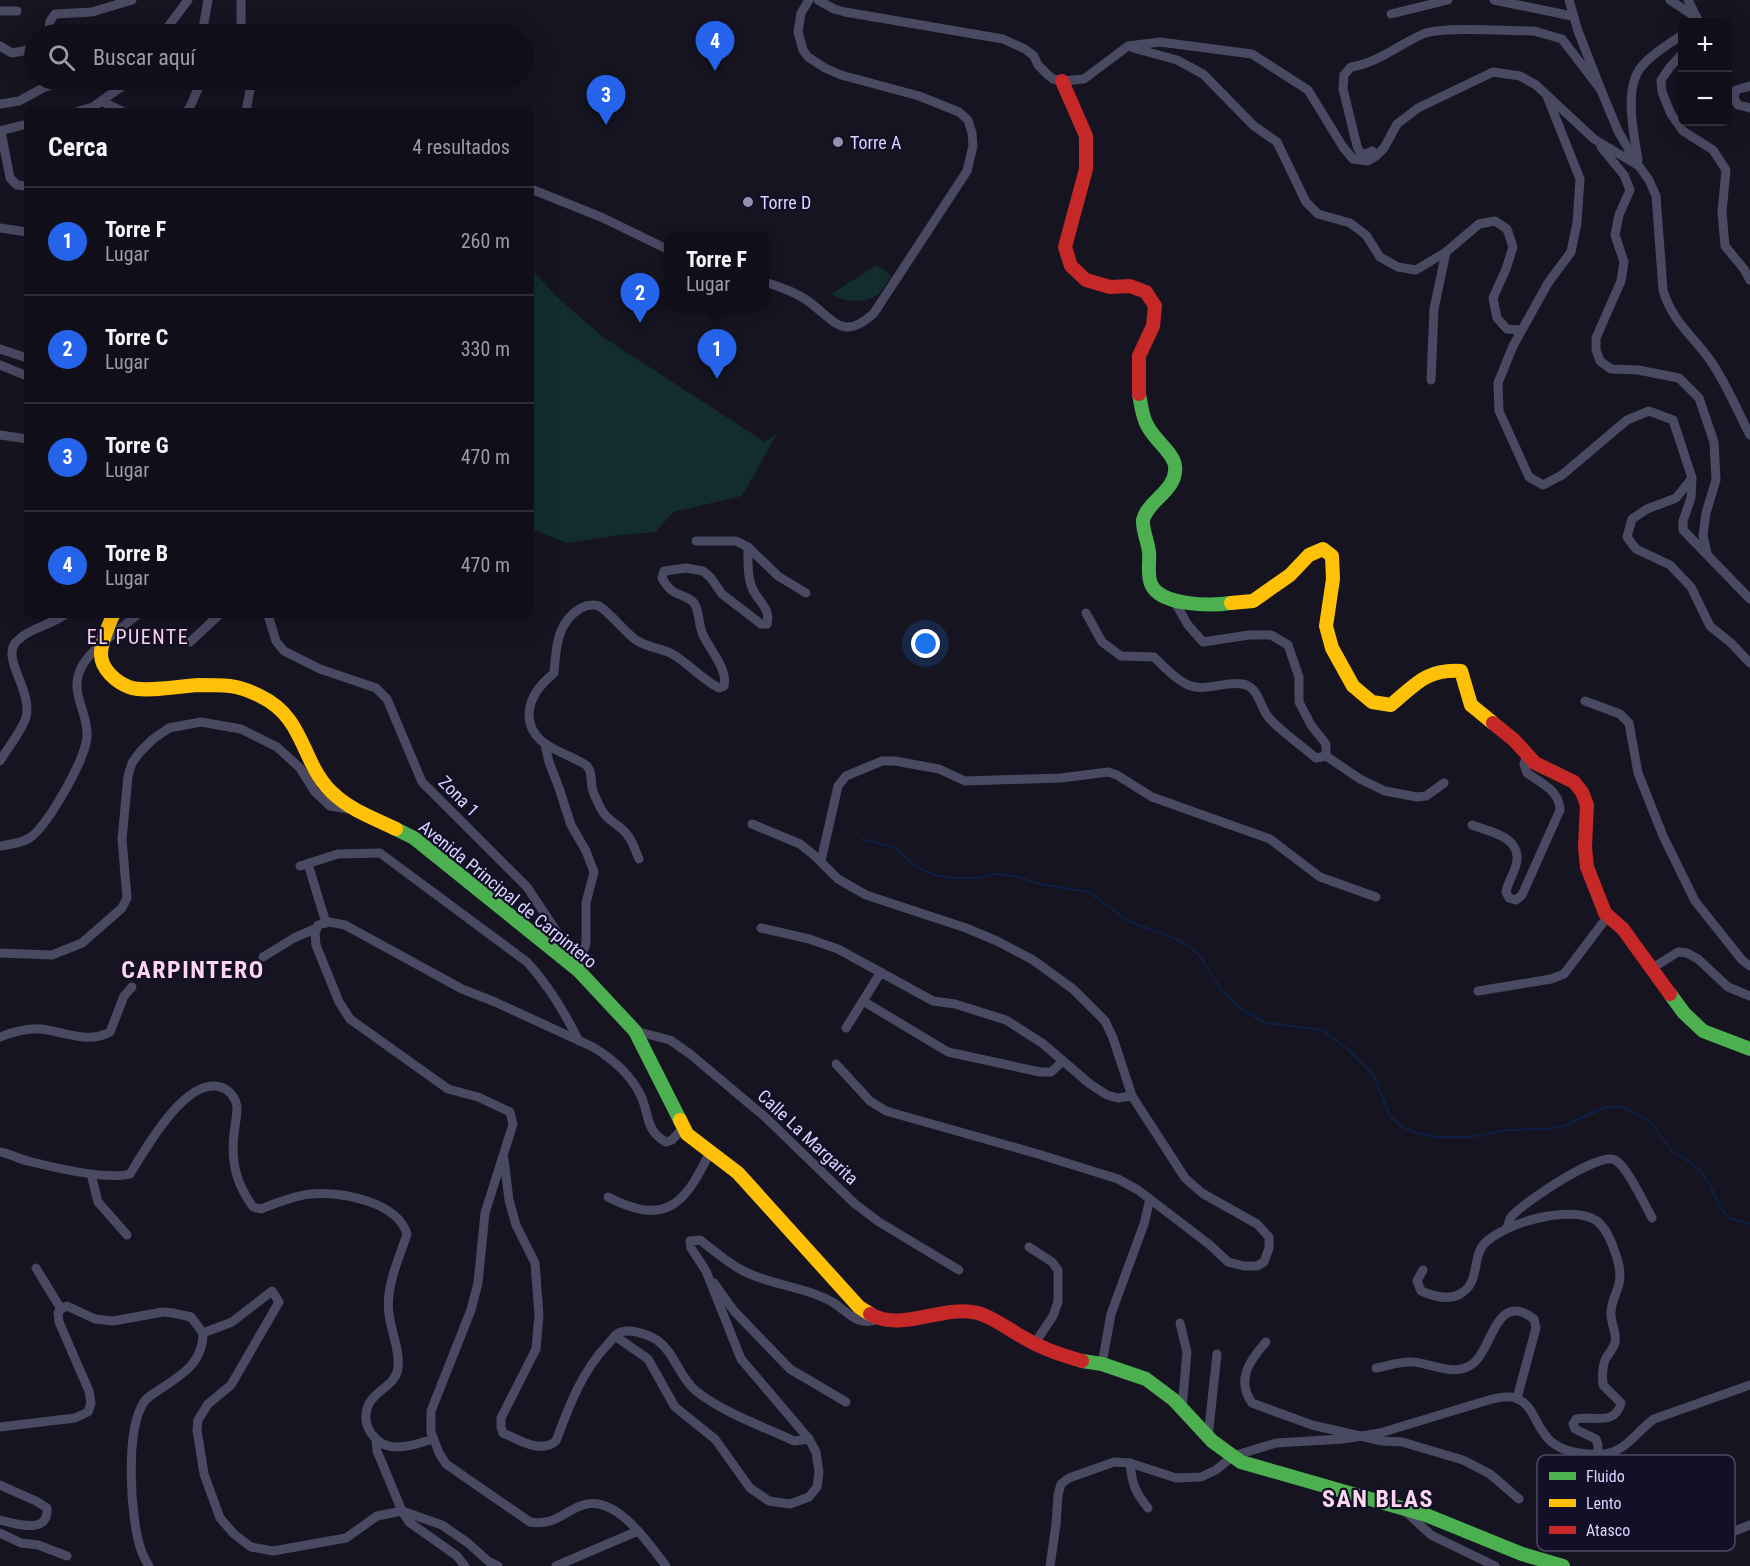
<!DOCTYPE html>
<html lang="es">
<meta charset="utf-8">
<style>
:root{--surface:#100f19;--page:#1e1d26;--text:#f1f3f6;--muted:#9c9ca2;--line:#302f38;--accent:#2563eb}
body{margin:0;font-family:"Roboto Condensed",sans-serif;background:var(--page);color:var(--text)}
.controls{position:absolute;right:18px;top:18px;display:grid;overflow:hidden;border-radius:9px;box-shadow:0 6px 24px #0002}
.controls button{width:54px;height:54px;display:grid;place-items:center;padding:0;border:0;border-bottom:2px solid var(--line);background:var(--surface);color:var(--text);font:30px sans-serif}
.you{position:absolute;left:926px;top:644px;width:21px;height:21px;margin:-15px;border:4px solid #fff;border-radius:50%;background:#1a73e8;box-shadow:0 0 0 9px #1a73e833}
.badge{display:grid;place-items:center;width:39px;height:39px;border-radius:50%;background:var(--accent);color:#fff;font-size:20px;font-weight:700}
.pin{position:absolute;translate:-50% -50px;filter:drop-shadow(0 2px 3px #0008)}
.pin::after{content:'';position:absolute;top:32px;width:21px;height:18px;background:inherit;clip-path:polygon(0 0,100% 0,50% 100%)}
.popup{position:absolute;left:664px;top:232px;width:105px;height:78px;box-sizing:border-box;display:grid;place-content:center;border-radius:9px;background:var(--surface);filter:drop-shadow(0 2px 4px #0005);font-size:20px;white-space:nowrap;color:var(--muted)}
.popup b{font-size:22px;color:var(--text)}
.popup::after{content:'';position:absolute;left:50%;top:100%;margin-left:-12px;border:12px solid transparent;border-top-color:var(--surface)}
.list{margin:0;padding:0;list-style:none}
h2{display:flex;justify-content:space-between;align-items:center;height:78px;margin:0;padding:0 24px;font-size:26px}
h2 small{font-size:20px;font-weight:400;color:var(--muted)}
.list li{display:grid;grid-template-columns:39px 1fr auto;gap:18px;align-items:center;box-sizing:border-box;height:108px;padding:0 24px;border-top:2px solid var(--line)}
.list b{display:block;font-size:22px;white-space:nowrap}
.list p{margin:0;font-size:20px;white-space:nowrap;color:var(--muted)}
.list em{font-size:20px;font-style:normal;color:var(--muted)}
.icon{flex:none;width:33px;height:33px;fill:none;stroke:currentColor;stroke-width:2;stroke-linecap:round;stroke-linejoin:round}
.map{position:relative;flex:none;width:1750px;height:1566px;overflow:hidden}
.search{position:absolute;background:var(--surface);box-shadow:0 6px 24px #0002;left:24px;top:24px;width:510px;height:66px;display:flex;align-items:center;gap:15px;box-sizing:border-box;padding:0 21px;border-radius:33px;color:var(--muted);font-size:22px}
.panel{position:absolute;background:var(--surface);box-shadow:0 6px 24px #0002;left:24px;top:108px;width:510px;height:510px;border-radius:9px}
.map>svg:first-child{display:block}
.green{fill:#132c2d}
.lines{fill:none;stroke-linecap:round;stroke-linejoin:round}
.stream{stroke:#0d2144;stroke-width:2}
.street{stroke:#4a4962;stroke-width:9}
.fast{stroke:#4caf50;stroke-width:14}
.slow{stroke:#ffc107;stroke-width:14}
.jam{stroke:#c62828;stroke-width:14}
.poi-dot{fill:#9591b1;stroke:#130f26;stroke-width:2}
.labels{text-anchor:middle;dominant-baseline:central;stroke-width:4.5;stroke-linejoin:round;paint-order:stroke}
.poi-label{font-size:18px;fill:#d9d4ff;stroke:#130f26;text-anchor:start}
.street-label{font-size:18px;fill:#d9d4ff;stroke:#130f26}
.neighbourhood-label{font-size:20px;letter-spacing:1.5px;fill:#ffd6f0;stroke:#130f26}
.district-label{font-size:24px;font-weight:bold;letter-spacing:1.5px;fill:#ffd6f0;stroke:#130f26}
.key{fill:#130f26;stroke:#4e4a67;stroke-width:1.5}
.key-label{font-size:16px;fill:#d9d4ff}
</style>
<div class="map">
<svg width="1750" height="1566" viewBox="0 0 1750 1566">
<rect width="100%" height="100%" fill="#161421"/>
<g class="green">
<path d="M877 265 891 276C887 281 883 291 877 295 866 304 842 302 831 294Z"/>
<path d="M531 269 557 297 603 337 765 442 778 432 742 496 673 512 656 532 619 535 568 543 531 529Z"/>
</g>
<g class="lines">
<path class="stream" d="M862 839 893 847 920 869 935 875 952 878H978L995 874 1015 876 1040 884 1088 892 1130 922 1172 937 1186 944 1199 955 1223 992 1244 1011 1267 1023 1322 1030 1349 1050 1374 1076 1390 1116 1402 1127 1417 1133 1436 1137H1470L1508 1130 1550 1129 1567 1125 1605 1107H1622L1637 1114 1651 1123 1671 1150 1699 1169 1709 1183 1719 1205 1729 1218 1750 1224"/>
<g class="street">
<path d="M241 0V25L245 34"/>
<path d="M818 0 834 9 845 12 1003 39 1025 49 1034 56 1038 65 1047 74 1053 79 1062 81 1084 79 1128 46 1160 42 1252 54 1308 90 1343 147 1353 159 1368 161 1376 156 1384 148 1397 124 1418 108 1493 72 1520 76 1536 85 1594 139 1639 166 1649 180 1656 196 1663 290C1672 321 1692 335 1710 360 1725 381 1738 412 1750 435"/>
<path d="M1494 0 1572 16"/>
<path d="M1569 0 1578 31 1601 90 1618 131 1637 164"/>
<path d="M1670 0 1697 18 1699 22"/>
<path d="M1688 0 1697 18"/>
<path d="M0 11H17"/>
<path d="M1391 14 1448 0"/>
<path d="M48 34 50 21 55 14 92 12 132 0"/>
<path d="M159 34 164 32 188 0"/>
<path d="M202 34 208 0"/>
<path d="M0 46 12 53 34 49"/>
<path d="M1133 48 1177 60 1203 74 1254 126 1277 142 1306 202 1318 214 1350 223 1366 235 1380 257 1398 267 1416 270 1446 252 1479 224 1495 221 1507 229 1513 247 1506 269 1493 298 1497 318 1507 329 1521 330"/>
<path d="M1682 54 1670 67 1661 80 1662 92 1671 114 1683 131 1713 150 1726 170 1722 212 1725 246 1744 269 1750 280"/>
<path d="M1750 86 1736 90 1734 98 1738 105 1750 108"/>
<path d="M1547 96 1580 179 1577 223 1571 252 1548 283 1513 346 1498 383 1499 411 1529 477 1543 485 1562 475 1627 420 1649 411 1673 420 1692 478 1676 498 1647 509 1632 519 1627 537 1636 549 1670 565 1691 587 1710 626 1731 643 1750 663"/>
<path d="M103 102 122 111"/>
<path d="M0 104 19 101 43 88 68 80"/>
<path d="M79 111 93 107 128 82 137 80"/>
<path d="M186 111 189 109 202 80"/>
<path d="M246 111 252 80"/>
<path d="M0 131 27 124"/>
<path d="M1 131 10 178 17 185 27 186"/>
<path d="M1601 147 1624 175 1630 190 1619 215 1615 235 1624 262 1621 281 1596 338V350L1600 361 1611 369 1638 370 1679 378 1699 398 1714 442 1716 480 1706 513 1703 535 1707 554"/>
<path d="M1372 151 1366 154 1360 153 1357 146 1343 89 1344 75 1351 67C1378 63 1398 45 1423 34 1443 26 1509 31 1534 31L1562 39 1601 90"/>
<path d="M1638 160C1634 135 1623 87 1642 66 1653 53 1669 44 1682 35"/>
<path d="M531 189 601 217 669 250"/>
<path d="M0 228 27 232"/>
<path d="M765 282C780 287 795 292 808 301 834 320 843 342 874 313L967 171 973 146 972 133 968 120 959 112 919 96 841 75 825 68 808 57 803 50 798 32 801 13 809 0"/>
<path d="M0 349 27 358"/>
<path d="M0 365 27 376"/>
<path d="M1431 380 1434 309 1446 252"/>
<path d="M0 435 27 439"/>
<path d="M1692 478 1691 498 1683 521V530L1750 599"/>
<path d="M696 541H736L748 547 778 576 806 593"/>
<path d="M1086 613 1102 642 1121 656 1154 657C1164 667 1181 685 1195 687 1210 690 1238 678 1250 687 1260 694 1261 709 1269 718 1283 733 1301 745 1316 758L1326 756V744L1311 725 1299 702V677L1288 645 1271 635H1249L1203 642 1188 625 1174 601"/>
<path d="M268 615 276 641 284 651 320 669 376 688 387 699 422 782 527 887 573 956 577 968"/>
<path d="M190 642 219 615"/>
<path d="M1585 701 1620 714 1629 723 1638 773 1663 836 1695 901 1742 960 1750 966"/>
<path d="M545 745 549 762 559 788 571 825 586 851 594 872 586 903V943L578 970"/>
<path d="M1326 756 1360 779 1385 791 1417 797 1426 796 1444 783"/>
<path d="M0 761C7 749 23 729 26 717 33 691 1 659 16 642 29 628 49 626 64 615"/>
<path d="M752 824 800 844 815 856 838 879 866 895 966 928 997 941 1033 960 1073 989 1105 1021 1113 1038 1132 1096 1185 1178 1202 1193 1257 1224 1269 1237V1248L1264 1262 1257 1266H1244L1228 1262 1210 1245 1138 1190 1118 1179 1038 1154 886 1111 870 1101 836 1064"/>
<path d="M1472 825C1490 832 1519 836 1517 860 1516 871 1508 881 1506 892L1509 898 1516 900 1522 895 1560 810C1560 791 1541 783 1527 773L1524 764 1527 754"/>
<path d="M0 846C8 845 24 842 31 837 49 823 85 760 87 737 89 715 71 695 79 673 85 652 120 630 137 615"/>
<path d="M639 859C635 850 632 838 624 831 615 821 609 823 601 809 598 803 594 795 592 788 591 781 592 771 587 766 584 763 578 761 575 759 554 749 529 741 529 714 530 696 541 684 554 673 556 647 557 622 581 608 587 605 592 604 599 606 606 609 627 634 636 640 647 648 663 648 674 655 690 665 702 679 719 688L724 686C728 669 710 650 703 635 698 625 700 611 694 603 685 592 673 599 662 578L664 571 686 568 703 571 711 578 722 594 761 624H767C771 609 759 602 753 590 747 577 748 561 748 547"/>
<path d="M821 861 838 786 846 776 882 761H895L939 769 965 781 1061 778 1108 772 1117 775 1152 797 1270 839 1320 877 1376 897"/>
<path d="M308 864 326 923"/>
<path d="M300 866 338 854 380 853 527 962C549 986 564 1012 579 1041"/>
<path d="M761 928 809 939 838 949 933 1001 955 1004 1006 1020 1042 1043 1090 1084 1107 1095 1118 1098 1132 1096"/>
<path d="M0 953 52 955 82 943 122 908 127 898 122 839 128 776 132 763 140 752 153 739 169 728 201 722 241 729 277 747 300 768 315 792 330 806 349 809"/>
<path d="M263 957 294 938 317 928"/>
<path d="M1651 969 1678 952 1687 953 1698 959 1728 987 1750 996"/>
<path d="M1478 991 1551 979 1564 974 1608 916"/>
<path d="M863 1001 948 1052 1040 1072H1051L1063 1061"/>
<path d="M846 1028 881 972"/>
<path d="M635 1031 670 1040 690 1054 764 1116 854 1203 879 1222 959 1270"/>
<path d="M0 1037C13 1032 27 1028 41 1029 65 1032 88 1044 110 1032L124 996 132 987"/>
<path d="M0 1152C11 1154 21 1160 32 1162 56 1168 107 1180 130 1174 145 1150 185 1077 220 1087 229 1089 236 1098 237 1107 237 1115 235 1126 234 1134 231 1163 236 1183 253 1207L261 1209C276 1203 293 1196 310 1194 339 1191 397 1201 407 1234 399 1259 385 1287 389 1314 391 1332 400 1349 398 1368 396 1388 367 1391 366 1415 365 1424 370 1433 376 1439 391 1454 416 1444 433 1439"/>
<path d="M504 1159 509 1200 516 1225 535 1263 539 1315 536 1349 501 1418V1427L503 1433C520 1440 540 1454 556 1441 569 1406 582 1371 608 1344 611 1341 614 1336 617 1334 628 1327 647 1334 657 1340 675 1353 679 1377 696 1391 724 1413 762 1426 794 1441L809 1439"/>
<path d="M91 1174 98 1202 127 1235"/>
<path d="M608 1197C666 1227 685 1204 710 1152"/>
<path d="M1507 1228C1509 1223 1509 1219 1512 1216 1524 1202 1600 1151 1615 1160 1627 1166 1645 1205 1652 1218"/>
<path d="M1029 1247 1052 1262 1058 1270V1302L1053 1316 1035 1343"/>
<path d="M36 1268 61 1309"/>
<path d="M1423 1270 1417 1281 1421 1291C1433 1296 1448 1301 1460 1294 1481 1283 1471 1257 1485 1243 1506 1222 1572 1204 1597 1221 1604 1227 1609 1236 1612 1244 1617 1257 1622 1270 1619 1284 1616 1295 1610 1304 1611 1315 1611 1324 1617 1333 1615 1342 1614 1348 1609 1353 1606 1358 1602 1366 1602 1375 1603 1385L1621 1403C1615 1427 1592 1415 1576 1419L1573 1424 1575 1429 1596 1439 1598 1445V1455"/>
<path d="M714 1283 734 1311 790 1369 846 1402"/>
<path d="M1180 1323 1187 1352 1182 1409"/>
<path d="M203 1333 232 1322 272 1291 279 1302 231 1385 208 1404 198 1420 197 1430 204 1474 220 1518 234 1534 251 1547 273 1551 346 1538 377 1516 402 1511 442 1525 468 1543 488 1561 498 1566"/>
<path d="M615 1336 648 1359 675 1407 715 1439 750 1488 769 1501 790 1504 809 1497 817 1487 819 1472 816 1452 809 1439 741 1359 706 1271 691 1248 690 1241 700 1240C712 1249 724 1260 738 1268 767 1285 805 1286 834 1303 850 1314 858 1327 879 1319"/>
<path d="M1266 1342C1249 1361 1236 1380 1252 1403L1312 1425 1382 1441 1402 1442 1463 1460 1490 1474 1519 1499"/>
<path d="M1102 1364 1111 1314 1144 1224 1150 1199"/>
<path d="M1376 1368C1388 1366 1400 1361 1412 1362 1432 1363 1452 1377 1471 1365 1493 1351 1495 1289 1534 1319L1536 1328 1517 1398"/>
<path d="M0 1427 75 1418 88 1412 91 1403 89 1391 59 1322 58 1313 61 1309 67 1306 95 1319 113 1321 163 1312 173 1313 191 1317 203 1333C203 1361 185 1373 162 1388 156 1392 148 1396 144 1402 125 1430 130 1518 141 1550 143 1556 146 1561 149 1566"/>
<path d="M1208 1437 1217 1354"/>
<path d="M376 1439 377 1451 402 1511 409 1522 457 1556 465 1566"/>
<path d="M1130 1463C1132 1484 1135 1492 1148 1508"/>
<path d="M0 1485 36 1501 47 1508C49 1535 16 1524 0 1520"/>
<path d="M1404 1510 1431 1535 1495 1566"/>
<path d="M1732 1532 1750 1525"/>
<path d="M0 1533 21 1543 38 1545 67 1556"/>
<path d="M556 1566 638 1531"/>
<path d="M666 1566C649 1544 616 1494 583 1505 562 1512 555 1526 530 1522L446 1464 439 1453 431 1432V1411L471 1310 478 1283 485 1213 513 1124 510 1112 478 1097 448 1089 350 1019 339 1002 316 945 315 934 318 925 329 922 345 925 462 989 495 1002 593 1047C611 1058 630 1074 640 1094 650 1113 644 1130 666 1142L672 1140 684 1127"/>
<path d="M1050 1566 1056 1525 1058 1495 1061 1484 1069 1478 1114 1462 1130 1463 1176 1478 1201 1477 1216 1470 1233 1456 1276 1443 1343 1439 1380 1433 1492 1399C1499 1398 1507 1395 1515 1398 1544 1407 1529 1450 1587 1454 1599 1455 1609 1455 1619 1449 1632 1442 1641 1428 1654 1419L1750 1385"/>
</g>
<g class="fast">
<path d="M1139 394C1141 404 1142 416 1147 425 1154 440 1174 453 1175 466 1178 490 1147 501 1143 520 1142 529 1148 542 1149 552 1150 561 1147 575 1151 584 1160 606 1211 606 1231 603"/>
<path d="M396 829 414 838 578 970 635 1031 680 1120"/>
<path d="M1670 994 1684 1013 1703 1031 1750 1049"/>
<path d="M1082 1361 1102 1364 1146 1379 1174 1400 1212 1441 1241 1462 1426 1515 1522 1554 1563 1566"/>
</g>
<g class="slow">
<path d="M1231 603 1253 601 1290 575 1309 555 1323 549 1332 556 1333 579 1326 626 1332 648 1353 686 1372 702 1391 705C1416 684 1426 669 1461 671L1471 705 1493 723"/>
<path d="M113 615C108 628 101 641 101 654 101 669 116 682 129 687 143 693 182 686 198 685 208 685 219 685 230 686 239 687 252 692 260 696 308 719 300 766 336 796 353 811 376 819 396 829"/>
<path d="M680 1120 687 1134 738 1173 859 1307 870 1314"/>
</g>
<g class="jam">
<path d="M1062 81 1086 136V169L1065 247 1071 266 1086 280 1110 287 1130 286 1146 292 1155 306 1153 326 1139 356V394"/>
<path d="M1493 723 1514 740 1535 763 1574 782 1582 792 1587 805 1585 847 1587 867 1605 913 1623 929 1670 994"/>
<path d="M870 1314C903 1333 942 1304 978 1313 995 1318 1011 1331 1026 1339 1043 1349 1064 1356 1082 1361"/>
</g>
</g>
<g class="poi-dot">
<circle cx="838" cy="142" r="6"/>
<circle cx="748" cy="202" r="6"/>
</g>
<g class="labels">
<g class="poi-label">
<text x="850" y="142">Torre A</text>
<text x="760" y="202">Torre D</text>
</g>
<g class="street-label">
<text transform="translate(459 796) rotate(45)">Zona 1</text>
<text transform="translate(508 894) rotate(39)">Avenida Principal de Carpintero</text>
<text transform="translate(808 1137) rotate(43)">Calle La Margarita</text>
</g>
<g class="neighbourhood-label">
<text x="138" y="637">EL PUENTE</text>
</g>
<g class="district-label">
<text x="193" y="970">CARPINTERO</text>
<text x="1378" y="1499">SAN BLAS</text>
</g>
</g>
<rect x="1537" y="1455" width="198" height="96" rx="9" class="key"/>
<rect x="1549" y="1472" width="27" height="8" fill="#4caf50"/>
<rect x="1549" y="1499" width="27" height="8" fill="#ffc107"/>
<rect x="1549" y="1526" width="27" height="8" fill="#c62828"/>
<g class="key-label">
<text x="1586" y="1482">Fluido</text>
<text x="1586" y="1509">Lento</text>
<text x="1586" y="1536">Atasco</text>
</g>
</svg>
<div class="controls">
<button>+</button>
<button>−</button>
</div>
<div class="you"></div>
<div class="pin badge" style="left:717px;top:379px">1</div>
<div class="popup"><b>Torre F</b>Lugar</div>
<div class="pin badge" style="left:640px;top:323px">2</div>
<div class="pin badge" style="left:606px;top:125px">3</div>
<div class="pin badge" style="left:715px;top:71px">4</div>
<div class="search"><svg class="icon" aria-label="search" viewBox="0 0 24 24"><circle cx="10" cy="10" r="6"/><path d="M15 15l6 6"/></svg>Buscar aquí</div>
<section class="panel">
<h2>Cerca<small>4 resultados</small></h2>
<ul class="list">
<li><span class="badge">1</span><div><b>Torre F</b><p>Lugar</p></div><em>260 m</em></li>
<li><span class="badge">2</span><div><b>Torre C</b><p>Lugar</p></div><em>330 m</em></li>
<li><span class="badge">3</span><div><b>Torre G</b><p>Lugar</p></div><em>470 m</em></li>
<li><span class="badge">4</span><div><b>Torre B</b><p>Lugar</p></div><em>470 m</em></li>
</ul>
</section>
</div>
